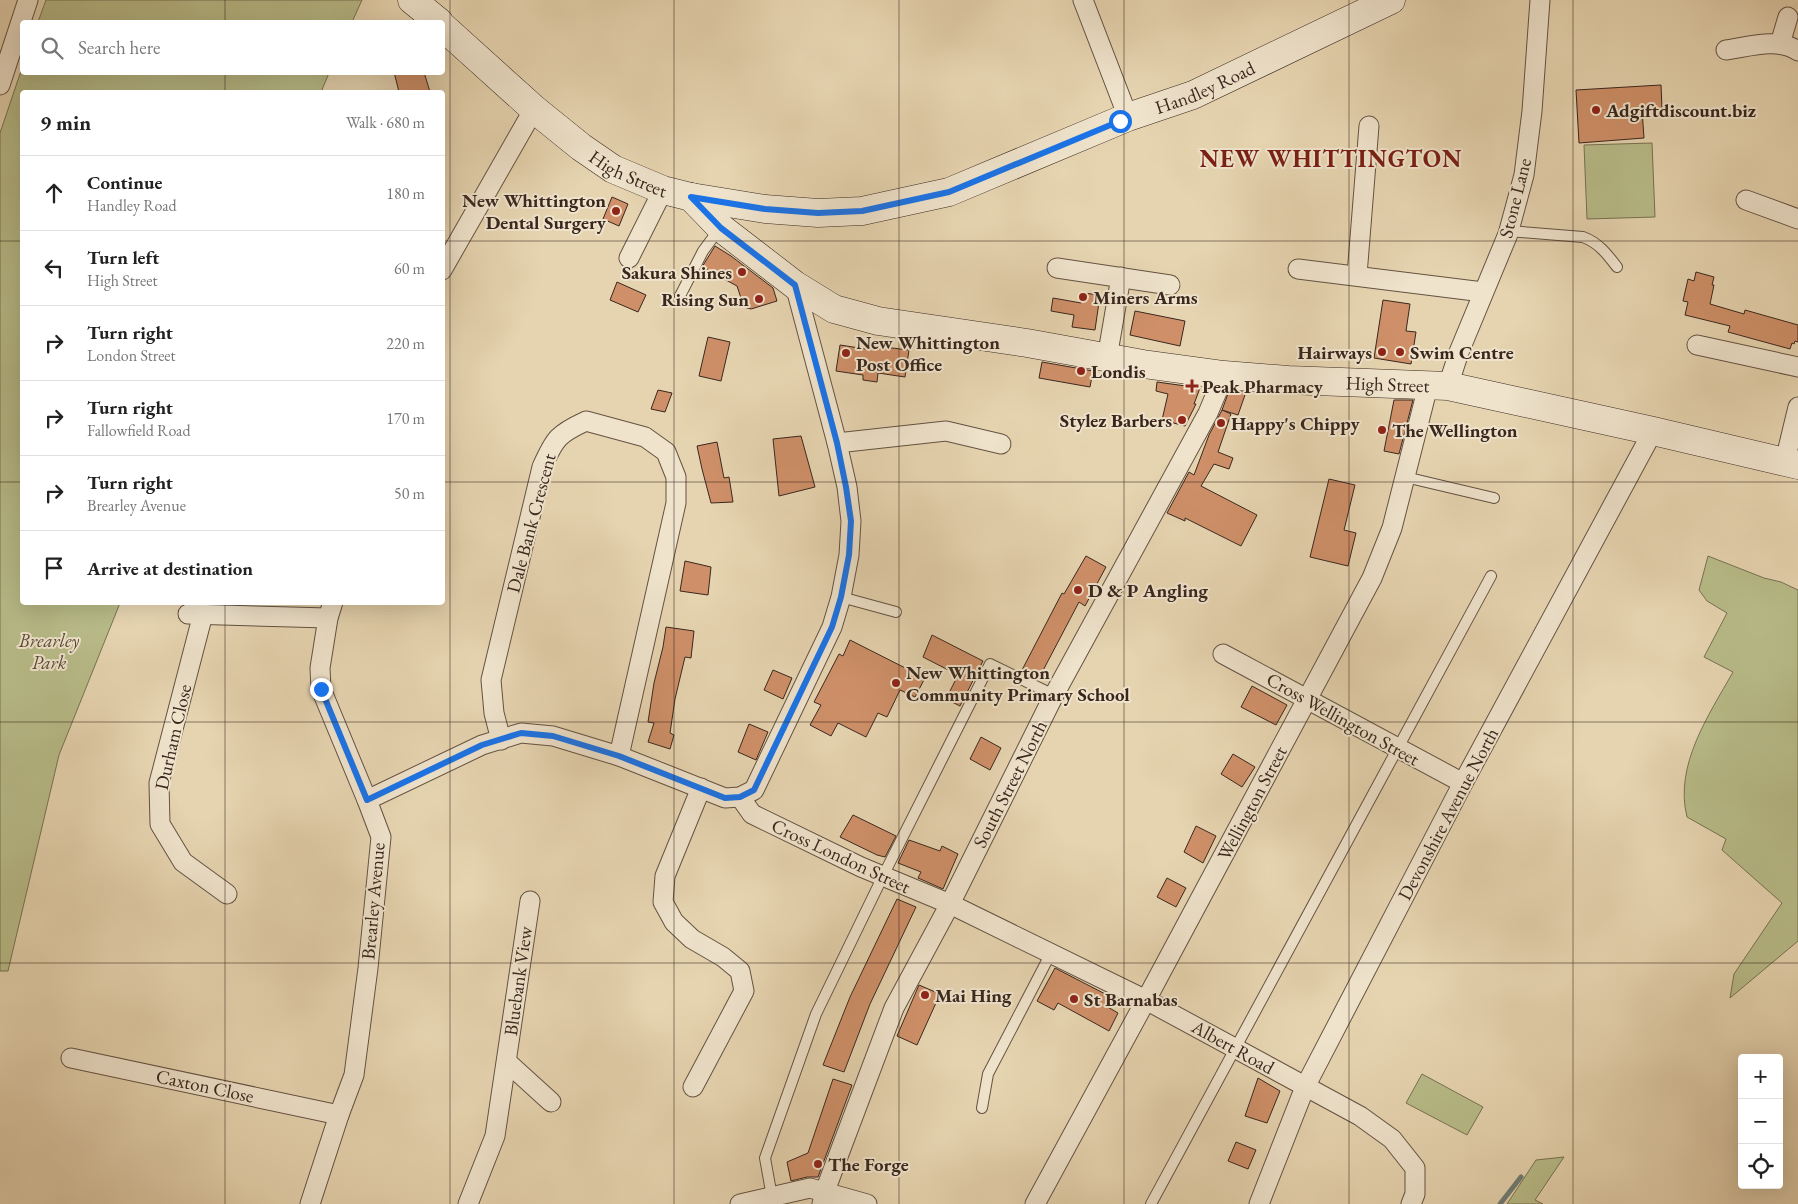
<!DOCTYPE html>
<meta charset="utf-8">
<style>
:root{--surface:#fff;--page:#f2f2f2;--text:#222;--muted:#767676;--line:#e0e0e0}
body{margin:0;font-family:"EB Garamond",serif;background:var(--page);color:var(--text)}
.controls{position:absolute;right:15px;bottom:15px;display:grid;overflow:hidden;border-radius:5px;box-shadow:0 5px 20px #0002}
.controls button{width:45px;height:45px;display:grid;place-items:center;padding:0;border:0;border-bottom:1px solid var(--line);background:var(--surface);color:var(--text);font:25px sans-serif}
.stop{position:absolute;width:15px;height:15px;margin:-11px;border:4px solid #1a73e8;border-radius:50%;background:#fff}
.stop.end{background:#1a73e8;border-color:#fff;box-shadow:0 1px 5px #0008}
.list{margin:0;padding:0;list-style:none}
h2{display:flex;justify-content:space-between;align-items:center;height:65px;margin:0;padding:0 20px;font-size:21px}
h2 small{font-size:16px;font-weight:400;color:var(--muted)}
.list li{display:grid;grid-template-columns:32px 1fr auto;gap:15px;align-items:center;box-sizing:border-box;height:75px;padding:0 20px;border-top:1px solid var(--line)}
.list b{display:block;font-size:19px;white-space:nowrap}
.list p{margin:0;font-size:16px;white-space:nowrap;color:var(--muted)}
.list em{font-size:16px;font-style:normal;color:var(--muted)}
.icon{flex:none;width:28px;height:28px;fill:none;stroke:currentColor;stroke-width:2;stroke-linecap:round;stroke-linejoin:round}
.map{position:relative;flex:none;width:1798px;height:1204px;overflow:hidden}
.search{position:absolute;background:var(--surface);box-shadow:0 5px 20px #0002;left:20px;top:20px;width:425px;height:55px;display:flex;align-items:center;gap:12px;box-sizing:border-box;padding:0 18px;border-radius:5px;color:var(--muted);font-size:19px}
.panel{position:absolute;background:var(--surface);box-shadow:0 5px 20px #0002;left:20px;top:90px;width:425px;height:515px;border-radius:5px}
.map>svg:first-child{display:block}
.green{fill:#b8bc89;stroke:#787254}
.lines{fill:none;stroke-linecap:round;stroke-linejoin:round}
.stream{stroke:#717e75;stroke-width:5}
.building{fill:#cf9069;stroke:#39271e}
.lane-casing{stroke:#645242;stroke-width:12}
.street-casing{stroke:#645242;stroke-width:21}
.secondary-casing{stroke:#39271e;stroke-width:29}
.lane{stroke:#efe3cc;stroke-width:10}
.street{stroke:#efe3cc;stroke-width:19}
.secondary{stroke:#efe3cc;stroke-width:28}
.route{stroke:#1a73e8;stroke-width:6}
.grid{fill:none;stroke:#39271e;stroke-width:1;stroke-opacity:0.55}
.poi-dot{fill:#8f2418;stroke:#efe3cc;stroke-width:2}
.labels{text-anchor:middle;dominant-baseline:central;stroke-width:4;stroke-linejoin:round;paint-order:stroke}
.street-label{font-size:19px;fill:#39271e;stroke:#efe3cc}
.poi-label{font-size:19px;font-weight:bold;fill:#39271e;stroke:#efe3cc;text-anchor:start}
.park-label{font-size:19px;font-style:italic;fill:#594c39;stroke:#efe3cc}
.district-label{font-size:24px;font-weight:bold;letter-spacing:1px;fill:#7a1f14;stroke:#efe3cc}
</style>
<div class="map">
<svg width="1798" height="1204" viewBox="0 0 1798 1204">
<rect width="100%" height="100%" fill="#e6d4b0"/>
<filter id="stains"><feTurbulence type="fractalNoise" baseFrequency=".004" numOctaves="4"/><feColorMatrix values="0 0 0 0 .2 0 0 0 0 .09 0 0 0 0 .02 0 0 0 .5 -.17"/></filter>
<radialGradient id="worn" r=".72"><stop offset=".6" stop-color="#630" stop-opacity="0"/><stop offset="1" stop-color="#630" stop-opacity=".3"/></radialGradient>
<g class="green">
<path d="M46 0H362L352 22H38Z"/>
<path d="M22 68V72L329 73 321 92H22V602L120 603 59 755 8 971H0V133Z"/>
<path d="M1652 143 1655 217 1587 219 1584 145Z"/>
<path d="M1708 556 1764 578 1781 582 1798 590V941L1730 998 1734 974 1782 903 1722 850 1726 839 1687 817C1674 765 1709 715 1733 672L1704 657 1727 613 1707 601 1699 590Z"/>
<path d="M1422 1074 1483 1107 1467 1135 1406 1103Z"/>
<path d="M1564 1157 1535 1200 1543 1204H1507L1536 1160Z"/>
</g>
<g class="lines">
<path class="stream" d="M1500 1204 1521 1177"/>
</g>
<g class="building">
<path d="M394 72H424L430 92H399Z"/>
<path d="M1661 85 1662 109 1642 110 1644 138 1579 143 1576 90Z"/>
<path d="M612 197 628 204 619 226 603 219Z"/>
<path d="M715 246 731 256 773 288 777 301 751 309 744 307 737 286 702 267Z"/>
<path d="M1696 272 1714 277 1712 285H1714L1710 304 1744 314 1745 310 1798 325V342L1795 341 1794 344 1792 343 1790 349 1728 332 1730 326 1685 315 1688 302 1683 301 1688 279 1694 281Z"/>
<path d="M617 282 646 295 638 312 610 300Z"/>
<path d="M1083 293 1100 295 1095 330 1072 327 1074 315 1051 311 1053 298 1081 303Z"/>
<path d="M1383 300 1410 304 1406 331 1416 332 1411 364 1374 358Z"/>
<path d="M1135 311 1185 321 1180 346 1130 335Z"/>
<path d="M708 337 730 342 721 381 699 376Z"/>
<path d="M840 345 866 349 867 345 909 350 905 377 878 373 877 382 863 380V375L836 371Z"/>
<path d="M1042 362 1093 371 1090 387 1039 378Z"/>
<path d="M1157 382 1200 388 1194 404H1196L1185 426 1162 420 1168 394 1156 391Z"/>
<path d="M658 390 672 393 665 412 651 409Z"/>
<path d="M1229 391 1246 392 1238 415 1222 410Z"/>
<path d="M1394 400H1413L1399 454 1384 451Z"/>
<path d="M1222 410 1231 414 1218 452 1233 458 1229 469 1214 464 1201 486 1257 515 1241 546 1185 518V521L1167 513 1189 472 1194 475 1209 435Z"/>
<path d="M801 436 815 487 779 496 773 439Z"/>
<path d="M717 442 724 478 729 477 733 502 711 503 702 469 697 446Z"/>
<path d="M1329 479 1355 485 1344 530 1356 533 1348 566 1310 557Z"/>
<path d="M1086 556 1106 567 1085 606 1079 602 1038 680 1022 670 1062 593 1064 594Z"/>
<path d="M685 561 711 567 708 595 680 591Z"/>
<path d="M666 627 694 631 691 658 685 657 675 699 670 733 674 735 670 749 648 742 654 723 648 722 654 683 663 647Z"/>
<path d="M932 635 983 661 960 706 946 699 958 675 923 657Z"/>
<path d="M850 640 925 678 915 697 900 690 887 717 878 713 866 737 838 723 831 736 810 725 821 705 814 702 839 654 843 656Z"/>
<path d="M773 670 792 678 783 699 764 690Z"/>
<path d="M1252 686 1287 705 1276 725 1241 707Z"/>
<path d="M749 724 768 732 756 760 738 752Z"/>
<path d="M981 737 1001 748 990 770 970 759Z"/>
<path d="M1233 754 1255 767 1242 787 1221 774Z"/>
<path d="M853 815 896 836 885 857 877 855 840 837Z"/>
<path d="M1196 826 1216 836 1203 863 1184 852Z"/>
<path d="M909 840 940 851 942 846 958 854 943 889 918 878 921 872 898 863Z"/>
<path d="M1167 878 1186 888 1176 907 1157 897Z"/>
<path d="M897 899 916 907 870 1004 844 1072 823 1065 850 997Z"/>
<path d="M1055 968 1111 997 1106 1006 1118 1013 1109 1031 1058 1003 1054 1010 1037 1001Z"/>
<path d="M919 985 940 994 917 1045 897 1036Z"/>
<path d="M1258 1078 1280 1091 1267 1123 1245 1116Z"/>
<path d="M833 1079 852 1085 818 1177H807L791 1181 787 1162 808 1153Z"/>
<path d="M1236 1142 1256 1150 1248 1169 1228 1161Z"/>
</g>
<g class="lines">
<g class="lane-casing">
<g id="lane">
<path d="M1509 231 1583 237C1599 243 1607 254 1617 267"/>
<path d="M680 296 703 251 720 228"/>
<path d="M1405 477 1494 498"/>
<path d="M841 597 896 612"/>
<path d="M982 1108 988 1074 1051 953"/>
<path d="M772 1197 765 1158 816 1014 883 876 990 664 1054 695"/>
<path d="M1151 1204 1491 576"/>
</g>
</g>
<g class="street-casing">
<g id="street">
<path d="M1083 0 1128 117"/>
<path d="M1780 44 1788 17"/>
<path d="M1726 50C1748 47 1778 37 1798 51"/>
<path d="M0 85 28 0"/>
<path d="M1746 200 1798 219"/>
<path d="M629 258 663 190"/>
<path d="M1057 268 1170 285"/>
<path d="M1298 269 1483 292"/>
<path d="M442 270 534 109"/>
<path d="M1357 275 1369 126"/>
<path d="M1697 345 1798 367"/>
<path d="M1107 358 1121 277"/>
<path d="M1448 386 1459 352 1508 234 1524 175 1532 111 1540 0"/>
<path d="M837 443 946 431 1001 444"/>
<path d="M1785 461 1798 407"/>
<path d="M188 614 328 618"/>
<path d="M203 614 159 783 160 824 183 862 227 894"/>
<path d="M1223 654 1463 783"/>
<path d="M501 740 494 713 491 680 542 467C555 438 558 434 586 421L645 437 666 452 676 477V503L619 756"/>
<path d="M740 797 752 814 861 867 950 904 1146 1000 1360 1116 1392 1139 1415 1168V1194L1411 1204"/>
<path d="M367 800 482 745 521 733 553 736 619 756 725 798 740 797 754 790 832 627 841 597 849 555 851 521 847 487 837 443 795 285"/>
<path d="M71 1058 339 1115"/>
<path d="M507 1062 551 1102"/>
<path d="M693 1087 744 991 740 971 723 957 692 939 674 922 663 902 665 876 701 788"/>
<path d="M310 1204 339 1115 354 1075 368 968 381 837 367 800 321 689 320 668 328 618 333 602"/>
<path d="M468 1204 495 1136 530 901"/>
<path d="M740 1204 810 1188 867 1204"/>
<path d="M822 1204 825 1191 894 1008 950 904 1054 695 1208 413 1224 375"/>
<path d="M1035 1204 1146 1000 1372 578 1392 528 1428 386"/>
<path d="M1259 1204 1305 1087 1463 783 1653 431"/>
</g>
</g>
<g class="secondary-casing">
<g id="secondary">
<path d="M412 0 439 22"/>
<path id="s1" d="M442 26 534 109 581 147 613 169 663 190 691 197 765 209 818 213 862 211 949 192 1128 117 1193 95 1391 0"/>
<path id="s2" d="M691 197 721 228 795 285 834 309 878 321 1027 343 1143 364 1224 375 1288 380 1448 386 1653 431 1798 465"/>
</g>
</g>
<use href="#lane" class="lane"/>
<use href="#street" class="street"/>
<use href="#secondary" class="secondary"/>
</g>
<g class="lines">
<path class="route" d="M321 689 367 800 482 745 521 733 553 736 619 756 725 798 740 797 754 790 832 627 841 597 849 555 851 521 846 487 837 443 795 285 721 228 691 197 765 209 818 213 862 211 949 192 1120 121"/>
</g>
<path class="grid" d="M225 0V22M450 0V1204M674 0V1204M899 0V1204M1124 0V1204M1349 0V1204M1573 0V1204M225 72V92M0 241H22M442 241H1798M0 482H22M442 482H1798M225 602V1204M0 722H1798M0 963H1798"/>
<g class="poi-dot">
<circle cx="1596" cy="110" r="5"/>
<circle cx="616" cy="211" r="5"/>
<circle cx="742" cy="272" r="5"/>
<circle cx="1083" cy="297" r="5"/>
<circle cx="759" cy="299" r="5"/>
<circle cx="1382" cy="352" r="5"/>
<circle cx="1400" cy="352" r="5"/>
<circle cx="846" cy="353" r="5"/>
<circle cx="1081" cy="371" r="5"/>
<path d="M1189.5 378.5h5v5h5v5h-5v5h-5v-5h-5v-5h5z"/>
<circle cx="1182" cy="420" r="5"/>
<circle cx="1221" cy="423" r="5"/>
<circle cx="1382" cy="430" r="5"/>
<circle cx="1078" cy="590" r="5"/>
<circle cx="896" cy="683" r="5"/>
<circle cx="925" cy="995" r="5"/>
<circle cx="1074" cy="999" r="5"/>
<circle cx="818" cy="1164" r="5"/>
</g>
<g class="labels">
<g class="street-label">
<text stroke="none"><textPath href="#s1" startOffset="844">Handley Road</textPath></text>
<text stroke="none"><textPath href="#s1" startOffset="239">High Street</textPath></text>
<text transform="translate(1515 198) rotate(-76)">Stone Lane</text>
<text stroke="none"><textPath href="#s2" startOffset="742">High Street</textPath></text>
<text transform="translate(531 523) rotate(-75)">Dale Bank Crescent</text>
<text transform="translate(1343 719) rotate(29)">Cross Wellington Street</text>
<text transform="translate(173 737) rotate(-77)">Durham Close</text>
<text transform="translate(1010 784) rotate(-63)">South Street North</text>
<text transform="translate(1252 803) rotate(-62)">Wellington Street</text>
<text transform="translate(1448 814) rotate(-62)">Devonshire Avenue North</text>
<text transform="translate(841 856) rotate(25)">Cross London Street</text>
<text transform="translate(373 901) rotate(-85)">Brearley Avenue</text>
<text transform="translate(518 981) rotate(-82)">Bluebank View</text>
<text transform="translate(1233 1047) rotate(29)">Albert Road</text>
<text transform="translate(205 1086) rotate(12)">Caxton Close</text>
</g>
<g class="poi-label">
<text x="1606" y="110">Adgiftdiscount.biz</text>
<text x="606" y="200" text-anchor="end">New Whittington<tspan x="606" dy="22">Dental Surgery</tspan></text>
<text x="732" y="272" text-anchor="end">Sakura Shines</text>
<text x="1093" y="297">Miners Arms</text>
<text x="749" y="299" text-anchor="end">Rising Sun</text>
<text x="856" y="342">New Whittington<tspan x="856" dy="22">Post Office</tspan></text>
<text x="1372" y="352" text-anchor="end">Hairways</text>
<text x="1410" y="352">Swim Centre</text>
<text x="1091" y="371">Londis</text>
<text x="1202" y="386">Peak Pharmacy</text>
<text x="1172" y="420" text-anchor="end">Stylez Barbers</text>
<text x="1231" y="423">Happy's Chippy</text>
<text x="1392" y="430">The Wellington</text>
<text x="1088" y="590">D &amp; P Angling</text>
<text x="906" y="672">New Whittington<tspan x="906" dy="22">Community Primary School</tspan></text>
<text x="935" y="995">Mai Hing</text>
<text x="1084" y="999">St Barnabas</text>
<text x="828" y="1164">The Forge</text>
</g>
<g class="park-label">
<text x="49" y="640">Brearley<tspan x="49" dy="22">Park</tspan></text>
</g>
<g class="district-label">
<text x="1331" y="158">NEW WHITTINGTON</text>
</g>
</g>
<rect width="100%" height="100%" filter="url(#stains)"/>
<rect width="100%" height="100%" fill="url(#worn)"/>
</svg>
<div class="controls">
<button>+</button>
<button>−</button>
<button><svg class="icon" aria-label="locate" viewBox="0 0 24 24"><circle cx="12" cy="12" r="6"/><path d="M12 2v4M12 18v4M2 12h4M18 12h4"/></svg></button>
</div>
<div class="stop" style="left:1120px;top:121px"></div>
<div class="stop end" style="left:321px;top:689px"></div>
<div class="search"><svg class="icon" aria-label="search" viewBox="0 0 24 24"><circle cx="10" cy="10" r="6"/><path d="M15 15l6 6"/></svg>Search here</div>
<section class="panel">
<h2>9 min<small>Walk · 680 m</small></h2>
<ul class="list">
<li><svg class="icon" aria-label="ahead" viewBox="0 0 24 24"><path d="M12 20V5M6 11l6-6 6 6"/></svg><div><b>Continue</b><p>Handley Road</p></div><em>180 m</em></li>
<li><svg class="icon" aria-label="left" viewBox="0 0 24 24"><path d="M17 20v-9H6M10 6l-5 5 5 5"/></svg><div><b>Turn left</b><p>High Street</p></div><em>60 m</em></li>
<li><svg class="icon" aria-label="right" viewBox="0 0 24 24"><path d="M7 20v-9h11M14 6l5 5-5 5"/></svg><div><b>Turn right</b><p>London Street</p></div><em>220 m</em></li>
<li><svg class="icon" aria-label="right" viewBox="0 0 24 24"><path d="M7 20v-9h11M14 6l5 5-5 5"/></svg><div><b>Turn right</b><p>Fallowfield Road</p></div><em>170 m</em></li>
<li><svg class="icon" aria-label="right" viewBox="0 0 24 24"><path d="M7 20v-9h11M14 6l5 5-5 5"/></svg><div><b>Turn right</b><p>Brearley Avenue</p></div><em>50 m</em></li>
<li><svg class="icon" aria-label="arrive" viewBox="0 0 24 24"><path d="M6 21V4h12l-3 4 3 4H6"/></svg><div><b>Arrive at destination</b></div></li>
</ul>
</section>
</div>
